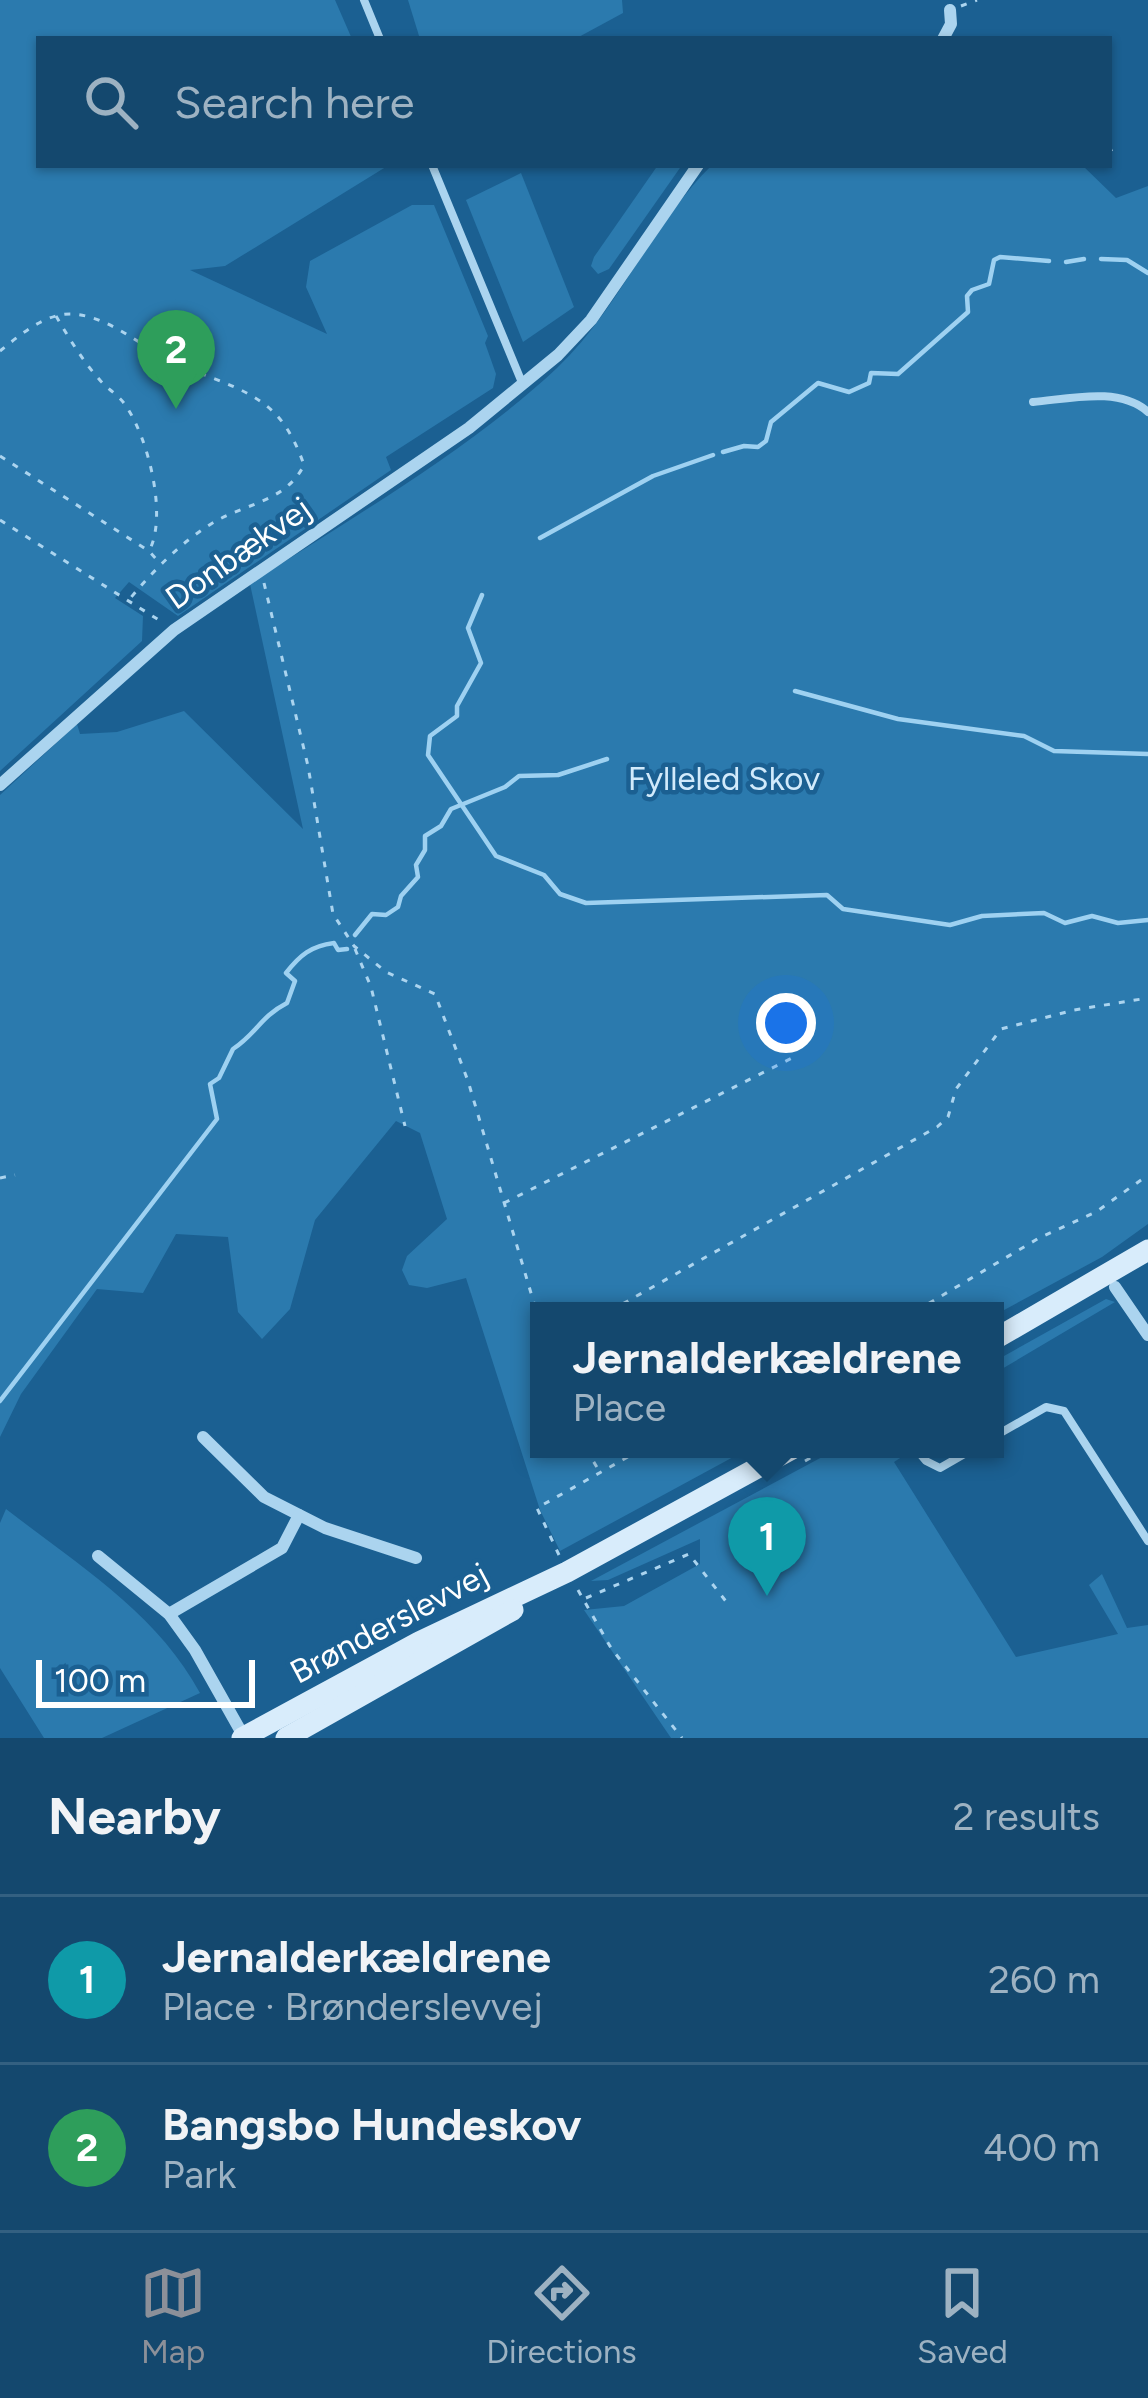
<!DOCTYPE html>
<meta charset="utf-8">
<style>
:root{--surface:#14486e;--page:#215276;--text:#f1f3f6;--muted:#9db2c2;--line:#336081;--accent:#8c9099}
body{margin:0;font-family:Figtree,sans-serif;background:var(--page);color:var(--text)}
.scale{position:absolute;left:36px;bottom:30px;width:219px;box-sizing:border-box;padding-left:12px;border:6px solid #fff;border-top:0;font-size:33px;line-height:42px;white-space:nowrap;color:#fff;-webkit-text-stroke:9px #1b6092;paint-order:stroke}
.you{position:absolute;left:786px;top:1023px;width:42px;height:42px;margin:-30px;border:9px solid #fff;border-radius:50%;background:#1a73e8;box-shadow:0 0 0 18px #1a73e833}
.badge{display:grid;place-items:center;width:78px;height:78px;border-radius:50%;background:var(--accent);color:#fff;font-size:39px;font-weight:700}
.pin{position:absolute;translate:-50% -99px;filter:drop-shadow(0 3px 6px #0008)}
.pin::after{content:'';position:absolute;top:63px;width:42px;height:36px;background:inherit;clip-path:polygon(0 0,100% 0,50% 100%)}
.popup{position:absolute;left:530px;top:1302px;width:474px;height:156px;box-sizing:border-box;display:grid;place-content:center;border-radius:0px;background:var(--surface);filter:drop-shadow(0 3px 9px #0005);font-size:39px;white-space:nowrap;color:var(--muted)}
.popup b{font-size:45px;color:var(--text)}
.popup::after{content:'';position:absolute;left:50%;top:100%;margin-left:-24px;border:24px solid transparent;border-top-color:var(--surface)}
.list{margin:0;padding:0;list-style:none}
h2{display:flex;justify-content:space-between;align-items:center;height:156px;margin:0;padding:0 48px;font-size:51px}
h2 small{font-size:39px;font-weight:400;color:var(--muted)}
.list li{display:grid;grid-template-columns:78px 1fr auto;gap:36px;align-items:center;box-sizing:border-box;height:168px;padding:0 48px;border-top:3px solid var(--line)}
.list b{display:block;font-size:45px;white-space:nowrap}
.list p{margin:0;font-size:39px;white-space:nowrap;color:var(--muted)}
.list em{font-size:39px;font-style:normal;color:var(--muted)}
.icon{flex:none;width:66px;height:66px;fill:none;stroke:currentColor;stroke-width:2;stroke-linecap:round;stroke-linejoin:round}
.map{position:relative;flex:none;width:1148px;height:1738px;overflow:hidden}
.search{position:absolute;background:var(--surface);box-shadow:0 3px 9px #0004;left:36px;right:36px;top:36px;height:132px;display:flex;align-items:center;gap:30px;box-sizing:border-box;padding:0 42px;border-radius:0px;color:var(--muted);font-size:45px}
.sheet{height:492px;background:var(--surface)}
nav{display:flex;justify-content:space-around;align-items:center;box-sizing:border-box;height:168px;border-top:3px solid var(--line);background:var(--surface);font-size:33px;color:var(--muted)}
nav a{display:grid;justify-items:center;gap:6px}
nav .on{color:var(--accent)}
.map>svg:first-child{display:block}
.green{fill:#2b7aae}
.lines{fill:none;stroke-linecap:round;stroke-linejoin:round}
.stream{stroke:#9ed1f1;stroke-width:4.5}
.path{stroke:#abd4ef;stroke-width:3;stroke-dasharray:6 9;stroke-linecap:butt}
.service{stroke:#abd4ef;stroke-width:8}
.minor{stroke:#abd4ef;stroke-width:12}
.secondary{stroke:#d8ecfb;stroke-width:21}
.labels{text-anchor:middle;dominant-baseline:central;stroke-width:9;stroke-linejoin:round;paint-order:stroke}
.street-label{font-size:33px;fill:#fff;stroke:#1b6092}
.park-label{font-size:33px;fill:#d1eafb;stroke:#1b6092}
</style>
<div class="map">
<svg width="1148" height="1738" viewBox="0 0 1148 1738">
<rect width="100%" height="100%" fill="#1b6092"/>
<g class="green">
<path d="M0 0H335L352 39H39V165H389L225 266 190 270 327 334 306 287 310 261 412 205H434L488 336 485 343 496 374 493 388 386 457 391 470 178 616 129 582 115 598 143 616 142 641 0 771Z"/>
<path d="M408 0H622L623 13 575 39H420Z"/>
<path d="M658 165H682L609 269 598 274 591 266 594 257Z"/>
<path d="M712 165H1082L1116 198 1148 186V1224L1102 1257 995 1315V1311H539V1449H748L560 1551 540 1510 466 1278 427 1288 409 1285 402 1270 407 1256 447 1219 420 1133 396 1121 315 1220 290 1309 262 1339 238 1312 228 1237 176 1234 143 1293 97 1289 21 1394 0 1437V795L77 724 80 734 117 732 184 711 303 829 250 584C353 516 466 453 557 368 619 309 651 225 712 165Z"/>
<path d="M521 173 574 307 523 342 466 200Z"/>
<path d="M1106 1299 1115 1302 995 1373V1361Z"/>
<path d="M837 1449H914L894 1462 1016 1657 1118 1634 1089 1585 1102 1574 1127 1628 1148 1625V1738H671L584 1610 624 1606 700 1564V1539L608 1580 591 1581Z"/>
<path d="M6 1509C77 1564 157 1613 200 1693L102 1738H44L0 1668V1523Z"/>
</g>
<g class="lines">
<g class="stream">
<path d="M1101 259 1127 260 1148 273"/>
<path d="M1066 262 1084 259"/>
<path d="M723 452 744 446 758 447 766 441 771 422 818 383 849 392 869 383 871 373 898 374 968 312 967 296 972 290 989 284 994 260 1000 257 1049 261"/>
<path d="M540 538 653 476 713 455"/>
<path d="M482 595 468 628 481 663 457 706V716L430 736 428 755 496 856 544 875 560 894 586 903 827 895 843 909 950 925 982 916 1044 913 1065 923 1092 916 1118 923 1148 920"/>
<path d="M795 691 898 719 1024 736 1054 751 1148 754"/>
<path d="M355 935 372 914 386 915 398 907 401 896 418 877 416 865 425 850V836L441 826 451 809 505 787 519 776 558 775 607 759"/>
<path d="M0 1401 217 1119 210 1084 219 1078 233 1049C257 1033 260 1017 287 1003L295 981 286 973C300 955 311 946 334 943L338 950 347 949"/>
</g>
<g class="path">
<path d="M961 6 977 0"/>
<path d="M1109 146 1115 158"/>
<path d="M56 316C69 338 82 360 99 379 107 389 119 395 126 406 148 438 168 516 149 551"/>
<path d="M0 351C20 335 45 313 72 314 109 316 140 346 172 361 201 376 238 384 264 404 284 418 296 442 304 465 285 503 244 503 211 524 179 544 152 572 128 601"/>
<path d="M0 456 149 551 158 561"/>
<path d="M0 520 162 622"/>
<path d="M264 583 308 766 333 914 354 946 386 972 435 994 468 1081 539 1320"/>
<path d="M355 949 371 987 405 1126"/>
<path d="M0 1178 15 1175"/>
<path d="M504 1203 792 1058"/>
<path d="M610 1311 937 1127 948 1117 956 1089 1001 1029 1074 1010 1148 998"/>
<path d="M916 1311 1039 1238 1096 1212 1148 1175"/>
<path d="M586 1449 598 1469"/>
<path d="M805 1461 826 1449"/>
<path d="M559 1555 537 1508 642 1449"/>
<path d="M578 1590 611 1648 682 1738"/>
<path d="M586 1598 689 1554 728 1604"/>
</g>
<g class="service">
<path d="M364 0 380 39"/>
<path d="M432 165 523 385"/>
<path d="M1033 402C1069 399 1119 386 1148 412"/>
<path d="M995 1436 1046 1407 1064 1411 1148 1541"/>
<path d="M916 1449 926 1461 940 1468 973 1449"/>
</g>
<g class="minor">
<path d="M943 39 951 24 950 10"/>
<path d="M0 785 174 630 469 428 558 355 591 320 698 165"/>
<path d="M1115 1287 1148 1335"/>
<path d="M203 1437 264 1497 325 1528 416 1558"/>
<path d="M98 1556 169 1614 195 1650 244 1737"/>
<path d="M169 1614 282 1548 299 1515"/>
</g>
<g class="secondary">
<path d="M995 1339 1148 1250"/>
<path d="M242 1738 419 1642 567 1572 792 1449"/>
<path d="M286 1738 513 1610"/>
</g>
</g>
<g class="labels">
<g class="street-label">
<text transform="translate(238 553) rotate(-35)">Donbækvej</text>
<text transform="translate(389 1623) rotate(-28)">Brønderslevvej</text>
</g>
<g class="park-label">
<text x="724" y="778">Fylleled Skov</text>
</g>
</g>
</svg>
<div class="scale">100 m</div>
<div class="you"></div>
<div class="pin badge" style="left:767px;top:1596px;background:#0f9aa8">1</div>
<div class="popup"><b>Jernalderkældrene</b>Place</div>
<div class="pin badge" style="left:176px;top:409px;background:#2e9e5b">2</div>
<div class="search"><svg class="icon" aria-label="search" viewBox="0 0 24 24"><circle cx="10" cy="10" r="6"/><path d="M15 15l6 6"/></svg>Search here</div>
</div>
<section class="sheet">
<h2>Nearby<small>2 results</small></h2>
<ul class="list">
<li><span class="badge" style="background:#0f9aa8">1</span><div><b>Jernalderkældrene</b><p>Place · Brønderslevvej</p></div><em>260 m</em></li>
<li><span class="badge" style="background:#2e9e5b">2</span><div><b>Bangsbo Hundeskov</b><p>Park</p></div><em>400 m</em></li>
</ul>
</section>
<nav>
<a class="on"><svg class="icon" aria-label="map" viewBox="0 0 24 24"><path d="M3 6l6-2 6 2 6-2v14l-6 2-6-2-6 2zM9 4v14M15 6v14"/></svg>Map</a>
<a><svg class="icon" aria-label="directions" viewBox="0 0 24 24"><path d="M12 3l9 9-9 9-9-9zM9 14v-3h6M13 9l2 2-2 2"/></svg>Directions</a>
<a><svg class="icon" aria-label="saved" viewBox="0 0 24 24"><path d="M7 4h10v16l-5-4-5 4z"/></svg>Saved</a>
</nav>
